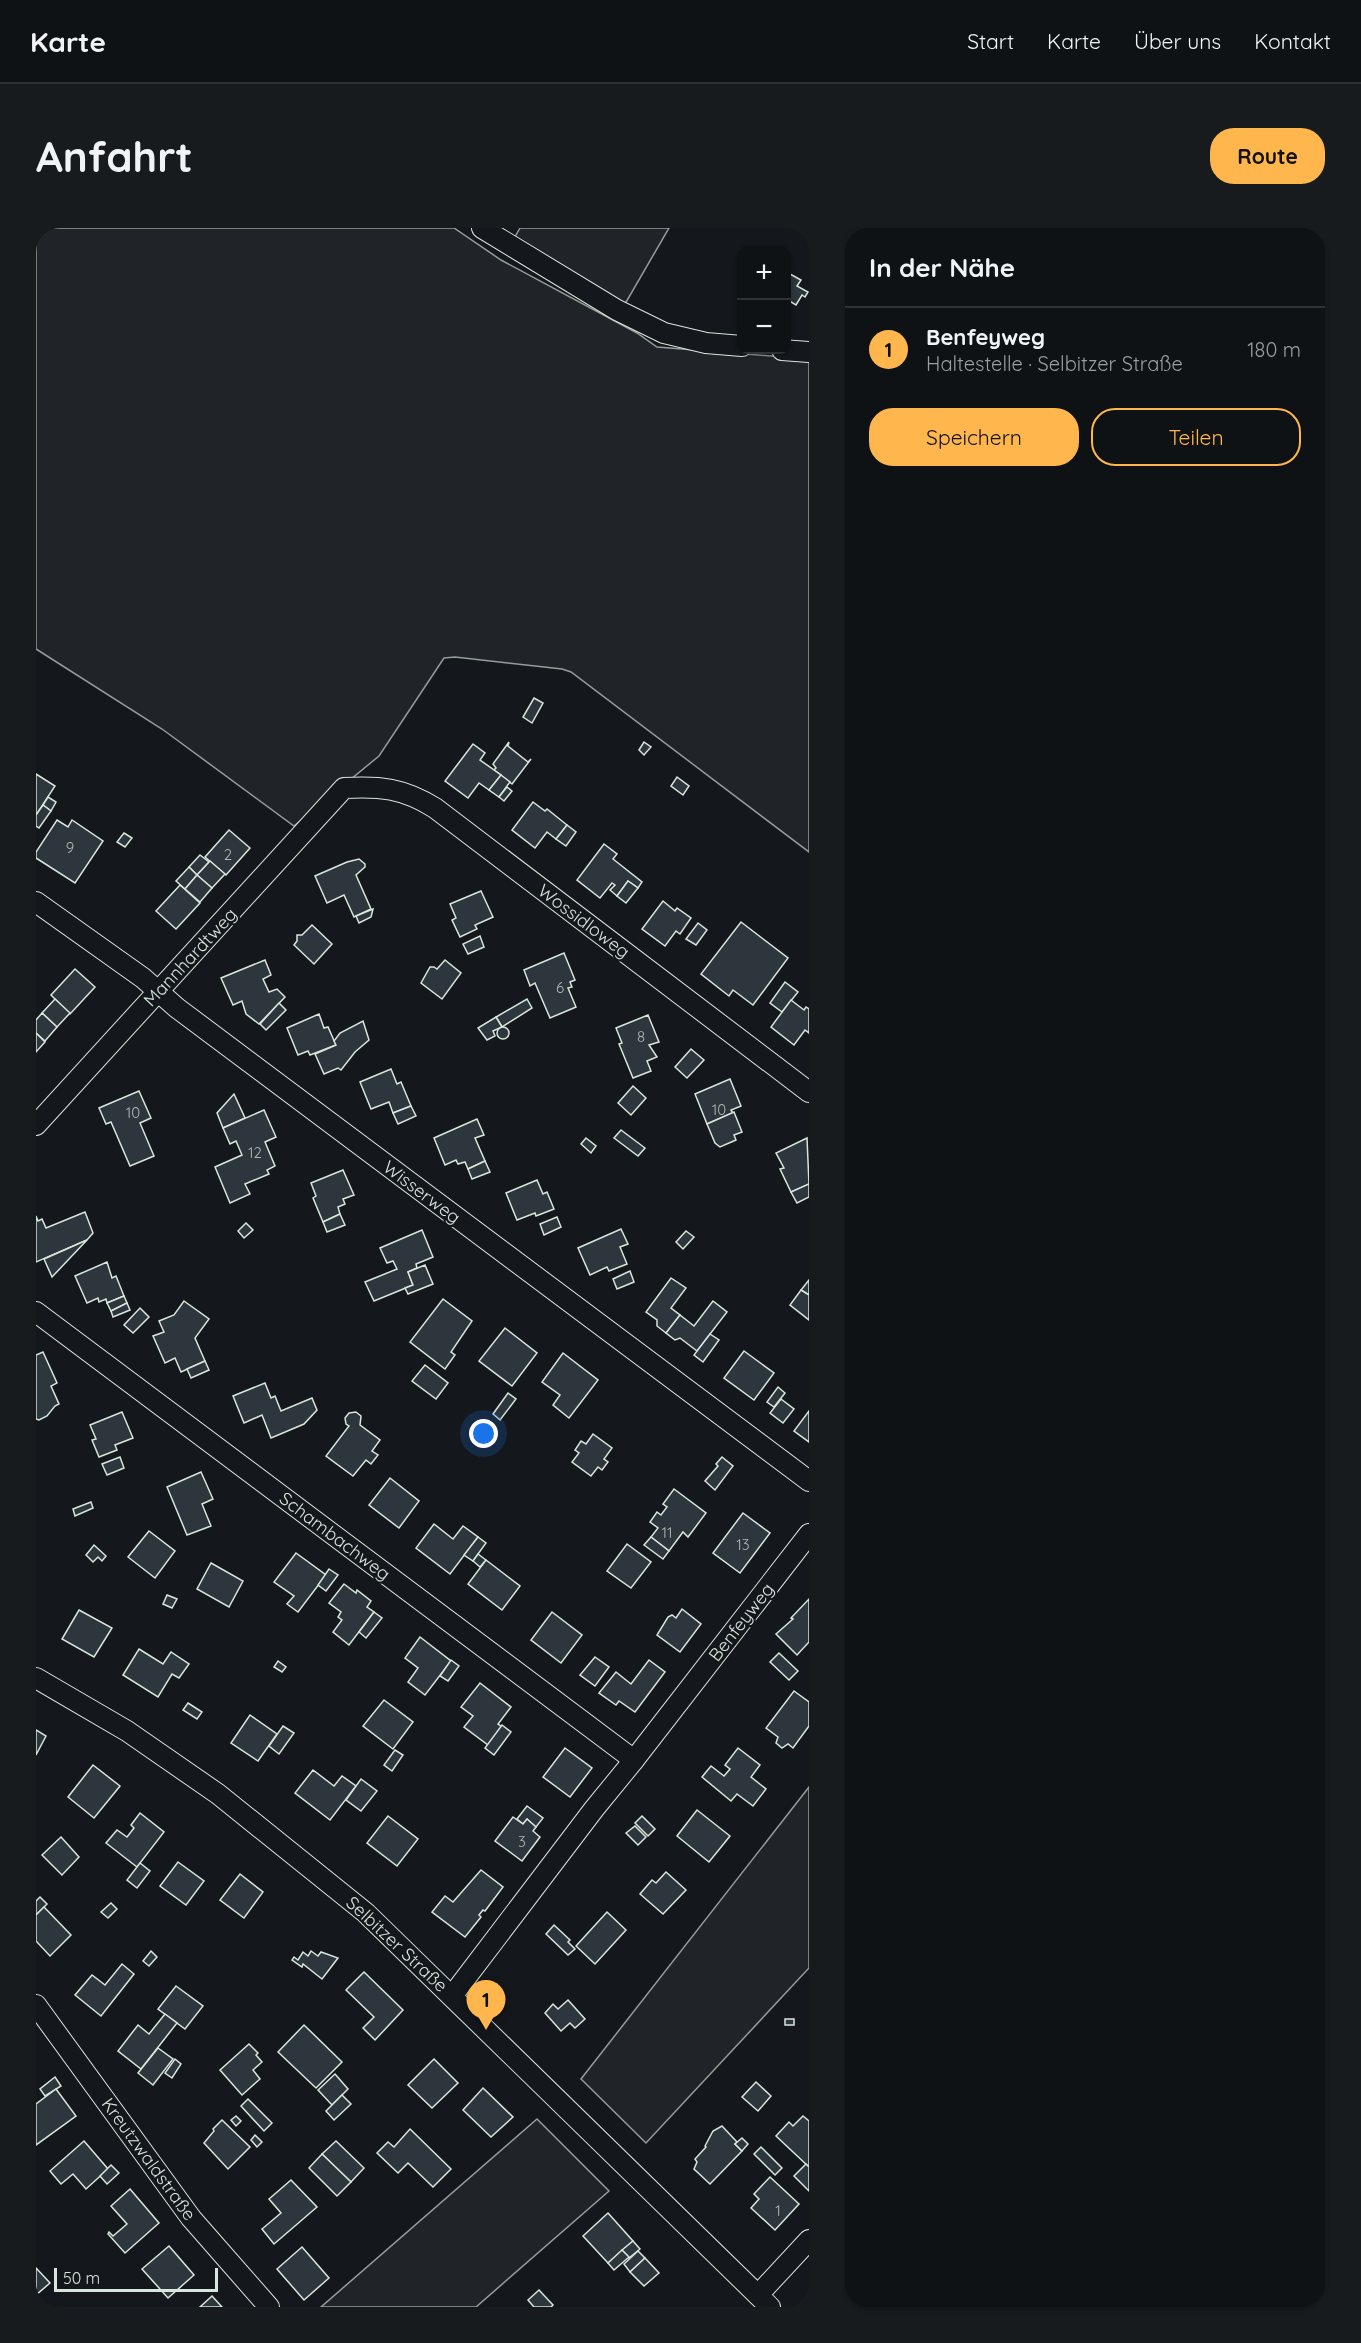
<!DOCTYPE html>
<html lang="de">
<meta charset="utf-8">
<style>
:root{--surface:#0f1215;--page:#181b1e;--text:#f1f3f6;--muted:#9b9ea0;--line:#2f3234;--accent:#ffb74d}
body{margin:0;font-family:Quicksand,sans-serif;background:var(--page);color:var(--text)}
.controls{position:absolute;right:18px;top:18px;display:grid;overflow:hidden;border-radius:12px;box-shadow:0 2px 4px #0004}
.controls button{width:54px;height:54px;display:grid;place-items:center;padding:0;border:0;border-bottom:2px solid var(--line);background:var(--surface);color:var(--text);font:30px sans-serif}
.scale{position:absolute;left:18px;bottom:15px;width:164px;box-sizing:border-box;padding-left:6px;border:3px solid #d8e6dc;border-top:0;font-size:16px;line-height:21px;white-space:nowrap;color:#d8e6dc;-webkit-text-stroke:4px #14181c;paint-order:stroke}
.you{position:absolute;left:448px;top:1206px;width:21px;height:21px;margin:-15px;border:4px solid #fff;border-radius:50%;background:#1a73e8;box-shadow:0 0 0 9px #1a73e833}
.badge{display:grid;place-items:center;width:39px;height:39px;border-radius:50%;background:var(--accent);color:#111;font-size:20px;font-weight:700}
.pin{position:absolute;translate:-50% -50px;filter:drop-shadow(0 2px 3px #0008)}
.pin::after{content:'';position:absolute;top:32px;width:21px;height:18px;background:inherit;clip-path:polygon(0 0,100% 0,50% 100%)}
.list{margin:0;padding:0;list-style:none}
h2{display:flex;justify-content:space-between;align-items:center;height:78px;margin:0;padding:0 24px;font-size:26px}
h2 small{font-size:20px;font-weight:400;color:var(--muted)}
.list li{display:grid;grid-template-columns:39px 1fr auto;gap:18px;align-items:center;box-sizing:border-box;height:84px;padding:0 24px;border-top:2px solid var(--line)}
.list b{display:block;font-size:22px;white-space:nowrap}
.list p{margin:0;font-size:20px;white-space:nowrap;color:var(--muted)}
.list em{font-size:20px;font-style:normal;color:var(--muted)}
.actions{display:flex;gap:12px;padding:18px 24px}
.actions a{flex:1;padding:14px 0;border:2px solid var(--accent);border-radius:24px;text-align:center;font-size:21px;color:var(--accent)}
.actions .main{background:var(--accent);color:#111}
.map{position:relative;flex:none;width:773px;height:2079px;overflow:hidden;border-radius:24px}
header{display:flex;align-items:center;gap:36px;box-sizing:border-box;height:84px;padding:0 30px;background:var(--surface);border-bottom:2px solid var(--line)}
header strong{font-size:28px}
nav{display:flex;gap:33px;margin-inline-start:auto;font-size:21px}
.intro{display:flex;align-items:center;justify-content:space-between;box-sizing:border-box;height:144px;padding:0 36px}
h1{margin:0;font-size:42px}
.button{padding:15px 27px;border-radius:24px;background:var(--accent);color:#111;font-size:21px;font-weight:700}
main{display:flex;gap:36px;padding:0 36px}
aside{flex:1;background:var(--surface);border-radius:24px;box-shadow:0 2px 4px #0004}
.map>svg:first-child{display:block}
.green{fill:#202428;stroke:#939e99;stroke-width:1.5}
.building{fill:#2c363c;stroke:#d8e6dc;stroke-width:1.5}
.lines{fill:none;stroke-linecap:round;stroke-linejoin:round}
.street-casing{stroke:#d8e6dc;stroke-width:22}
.street{stroke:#14181c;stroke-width:20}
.labels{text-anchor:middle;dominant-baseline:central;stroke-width:4.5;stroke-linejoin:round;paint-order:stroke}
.number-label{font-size:15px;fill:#adbab4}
.street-label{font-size:18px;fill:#d8e6dc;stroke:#14181c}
</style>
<header>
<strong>Karte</strong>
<nav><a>Start</a><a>Karte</a><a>Über uns</a><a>Kontakt</a></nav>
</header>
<div class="intro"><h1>Anfahrt</h1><a class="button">Route</a></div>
<main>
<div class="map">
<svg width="773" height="2079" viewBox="0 0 773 2079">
<rect width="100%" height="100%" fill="#14181c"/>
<g class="green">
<path d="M0 0H418L465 32 601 105 621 119 773 131V624L535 444 526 441 419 429 408 430 343 528 258 598 126 501 0 421Z"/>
<path d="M484 0H633L589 76 475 16Z"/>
<path d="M773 1559V1740L610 1915 545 1851Z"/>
<path d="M501 1891 573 1963 440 2079H285Z"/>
</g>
<g class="building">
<path d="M754 46 765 52 761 58 772 64 769 69 766 67 760 77 750 71V51Z"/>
<path d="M498 470 507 475 496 495 487 489Z"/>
<path d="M473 514 472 518 492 534 495 531 476 556 458 542 460 540 457 536Z"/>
<path d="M608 514 615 519 608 527 603 522Z"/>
<path d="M437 516 449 525 444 532 465 547 453 562 443 555 432 570 409 553Z"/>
<path d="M0 546 19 558 0 587Z"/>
<path d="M465 547 474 554 463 569 453 562Z"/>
<path d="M641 549 653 558 647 567 635 558Z"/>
<path d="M471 559 476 563 468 573 463 569Z"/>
<path d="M12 569 20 574 15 583 7 577Z"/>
<path d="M497 574 509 583 511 581 531 597 520 611 511 604 499 620 476 602Z"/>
<path d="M7 577 15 583 3 600 0 598V587Z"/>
<path d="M21 592 32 599 36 592 67 613 39 655 0 630V624Z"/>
<path d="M531 597 540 604 530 618 520 611Z"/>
<path d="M193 602 214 620 190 647 169 629Z"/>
<path d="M88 605 96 610 89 619 81 614Z"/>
<path d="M568 616 581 626 577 631 606 654 602 660 592 653 581 668 574 662 579 657 576 655 564 670 541 652Z"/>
<path d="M164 627 173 634 161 647 153 639Z"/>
<path d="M323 631 329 636V639L320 647 335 681 318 689 308 667 291 675 279 648 311 634Z"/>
<path d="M174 633 189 646 176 660 161 647Z"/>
<path d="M153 639 161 647 149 661 140 653Z"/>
<path d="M161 647 176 660 164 674 149 661Z"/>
<path d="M592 653 602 660 590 675 581 668Z"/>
<path d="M144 657 164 675 140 701 120 683Z"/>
<path d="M445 663 457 689 439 697 441 701 424 709 416 692 420 690 414 676Z"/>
<path d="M627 673 639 683 641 680 655 690 644 706 640 703 629 718 606 701Z"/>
<path d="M337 681 335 689 323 695 320 688Z"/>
<path d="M705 694 752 730 717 777 697 762 693 768 665 746Z"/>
<path d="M662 695 671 702 660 717 650 711Z"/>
<path d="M276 697 296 716 278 736 258 717 261 713V707H266Z"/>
<path d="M444 708 448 719 432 726 427 716Z"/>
<path d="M528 725 539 752 534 754 536 759 532 760 540 779 514 790 499 755 494 758 488 742Z"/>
<path d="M229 732 235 747 227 751 233 764 241 761 249 769 223 796 210 786 206 773 197 777 185 750Z"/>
<path d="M409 732 425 745 406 771 385 755 394 739H398L401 741Z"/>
<path d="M39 741 59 759 34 786 15 767Z"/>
<path d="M749 754 762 764 746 784 734 775Z"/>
<path d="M19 771 34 785 21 799 6 785Z"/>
<path d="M491 771 496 780 466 799 460 789Z"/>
<path d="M755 772 768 782 770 779 773 781V805L769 802 758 817 735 799Z"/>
<path d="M243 775 250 782 230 802 224 796Z"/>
<path d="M6 785 21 799 9 813 0 805V792Z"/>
<path d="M283 786 288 800 292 799 300 817 274 827 272 823 262 827 251 800Z"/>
<path d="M612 787 623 814 613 817 621 829 611 833 615 843 597 850 583 816 586 815 580 800Z"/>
<path d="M460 789 466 799 457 803 459 808 451 812 442 800Z"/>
<path d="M327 793 333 812 319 824 305 842 302 840 288 846 279 826 300 817 298 813 304 805Z"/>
<circle cx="467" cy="805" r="6"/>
<path d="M0 805 9 814 0 824Z"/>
<path d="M655 821 668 832 651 850 639 839Z"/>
<path d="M355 841 361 856 365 854 375 878 357 885 353 874 335 881 324 854Z"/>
<path d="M694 851 705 878 695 882 697 885 671 896 659 866Z"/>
<path d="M597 858 610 870 595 887 582 875Z"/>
<path d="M103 863 115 890 104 895 118 928 94 938 75 894 70 896 63 880Z"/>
<path d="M198 866 209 890 187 900 181 885Z"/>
<path d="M375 878 380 888 362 896 357 885Z"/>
<path d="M228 882 240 909 229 914 239 938 231 942 233 946 209 956 214 966 194 975 179 939 206 927 200 913 194 916 187 900Z"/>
<path d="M698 884 706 904 698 907 700 912 684 919 679 915 671 896Z"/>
<path d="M441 891 448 907 439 910 449 933 432 941 429 934 422 936 420 932 409 937 398 910Z"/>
<path d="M585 902 609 920 602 928 578 910Z"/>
<path d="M550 910 560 918 555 925 545 916Z"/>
<path d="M771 910 773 956 755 964 744 941 748 940 740 925Z"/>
<path d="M449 933 454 944 436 951 432 941Z"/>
<path d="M307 942 318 967 307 971 309 976 302 979 304 986 287 994 277 970 280 968 275 955Z"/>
<path d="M501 952 507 966 511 964 518 981 500 988 499 985 481 992 470 965Z"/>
<path d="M773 956V969L761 975 755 964Z"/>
<path d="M49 984 57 1005 51 1012 0 1034V988L2 993 6 991 10 1000Z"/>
<path d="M304 986 309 997 291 1004 287 994Z"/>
<path d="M521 989 525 999 508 1007 504 996Z"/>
<path d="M210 995 217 1002 208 1010 202 1003Z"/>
<path d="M585 1001 592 1016 584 1019 591 1036 573 1043 571 1039 554 1047 542 1020Z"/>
<path d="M386 1002 397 1029 380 1036 381 1040 372 1044 377 1057 338 1073 329 1054 361 1041 357 1033 351 1035 344 1020Z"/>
<path d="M650 1003 658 1009 647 1021 640 1014Z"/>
<path d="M51 1012 16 1049 8 1031Z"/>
<path d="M71 1034 76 1050 80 1048 88 1068 71 1075 70 1071 63 1074 62 1070 51 1075 39 1048Z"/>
<path d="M389 1037 397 1056 372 1066 369 1060 377 1057 372 1044Z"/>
<path d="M594 1043 598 1054 581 1061 577 1051Z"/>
<path d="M635 1050 650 1060 635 1080 644 1087 630 1105 621 1098V1092L610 1084Z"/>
<path d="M773 1052V1067L765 1062Z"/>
<path d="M765 1062 773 1067V1092L754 1077Z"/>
<path d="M88 1068 91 1075 75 1083 71 1075Z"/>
<path d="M407 1071 436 1093 415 1124 419 1127 409 1141 374 1114Z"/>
<path d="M148 1073 173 1091 159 1110 169 1133 145 1144 139 1130 129 1135 117 1108 128 1104 123 1093 138 1087Z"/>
<path d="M677 1073 691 1084 661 1123 644 1110 639 1112 630 1105 644 1087 658 1098Z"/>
<path d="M91 1075 94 1082 77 1089 75 1083Z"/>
<path d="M104 1080 113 1089 97 1105 88 1097Z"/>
<path d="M469 1100 501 1125 476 1158 443 1133Z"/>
<path d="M674 1106 683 1112 667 1134 658 1127Z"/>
<path d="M708 1123 738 1145 718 1172 688 1150Z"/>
<path d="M7 1124 21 1155 15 1158 23 1176 19 1178 11 1188 3 1192 0 1191V1127Z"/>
<path d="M527 1125 562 1152 533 1190 517 1177 524 1167 506 1154Z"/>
<path d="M169 1133 173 1142 155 1150 151 1141Z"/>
<path d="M389 1137 412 1155 400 1171 376 1153Z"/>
<path d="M229 1155 235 1170 239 1168 245 1183 276 1170 281 1182 268 1196 235 1210 226 1187 208 1195 197 1168Z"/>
<path d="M742 1159 749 1165 738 1179 731 1174Z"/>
<path d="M472 1165 480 1171 464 1192 457 1186Z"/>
<path d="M745 1171 758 1181 747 1195 734 1185Z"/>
<path d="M773 1183V1214L758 1203Z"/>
<path d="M86 1184 97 1210 79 1217 81 1222 63 1229 56 1212 60 1211 54 1197Z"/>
<path d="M320 1184 325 1188 324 1197 344 1212 336 1223 342 1227 335 1236 330 1232 317 1248 290 1228 313 1198 310 1196 309 1190 313 1185Z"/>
<path d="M557 1206 576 1220 568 1231 572 1234 566 1242 562 1239 555 1248 536 1234 543 1225 539 1222 545 1213 550 1216Z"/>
<path d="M84 1229 88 1240 71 1247 66 1236Z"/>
<path d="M686 1229 697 1238 679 1262 669 1253 682 1238 680 1236Z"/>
<path d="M165 1244 177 1271 166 1276 175 1298 151 1307 131 1259Z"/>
<path d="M354 1250 383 1273 363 1300 333 1277Z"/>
<path d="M638 1261 670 1285 652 1309 647 1304 633 1323 615 1309 622 1300 614 1294 621 1284 625 1287 631 1279 627 1276Z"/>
<path d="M55 1274 57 1280 39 1288 37 1281Z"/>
<path d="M707 1285 734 1305 704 1345 677 1325Z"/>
<path d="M398 1296 417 1311 427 1298 442 1309 414 1346 380 1320Z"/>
<path d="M113 1303 139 1323 119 1350 92 1329Z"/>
<path d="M442 1309 450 1315 437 1333 428 1327Z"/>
<path d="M615 1309 633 1323 627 1331 608 1317Z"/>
<path d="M591 1316 615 1334 595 1360 571 1343Z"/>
<path d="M58 1317 70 1328 66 1333 62 1329 57 1334 50 1327Z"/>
<path d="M260 1325 290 1347 262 1384 251 1376 258 1368 238 1354Z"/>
<path d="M442 1326 450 1332 444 1339 437 1333Z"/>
<path d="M450 1332 484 1358 466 1382 432 1356Z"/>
<path d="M175 1335 207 1353 193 1379 161 1361Z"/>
<path d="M293 1341 302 1347 290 1363 282 1357Z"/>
<path d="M308 1356 320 1365 321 1362 335 1373 331 1379 338 1384 313 1417 297 1404 306 1392 302 1389 305 1384 293 1375Z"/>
<path d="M131 1367 141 1371 136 1380 127 1376Z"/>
<path d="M773 1371V1414L761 1427 740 1406 757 1391 755 1390Z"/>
<path d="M646 1381 665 1396 644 1424 621 1407 632 1389 636 1387 640 1390Z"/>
<path d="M43 1382 76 1400 58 1429 26 1411Z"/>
<path d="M338 1384 346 1390 330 1410 323 1404Z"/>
<path d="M516 1384 546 1407 525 1435 495 1412Z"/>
<path d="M384 1409 415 1433 389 1467 372 1454 382 1440 369 1430Z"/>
<path d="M103 1421 127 1436 135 1424 153 1436 143 1450 136 1446 122 1469 87 1447Z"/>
<path d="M743 1425 762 1443 753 1452 734 1434Z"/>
<path d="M559 1429 573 1439 559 1458 544 1447Z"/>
<path d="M415 1432 423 1438 412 1453 404 1448Z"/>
<path d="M613 1432 629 1444 599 1484 583 1473 580 1477 563 1465 580 1444 595 1456Z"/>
<path d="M242 1433 250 1439 246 1444 238 1439Z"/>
<path d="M444 1455 475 1479 462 1496 466 1499 452 1517 428 1499 437 1488 425 1479Z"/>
<path d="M758 1463 773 1474V1498L757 1520 752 1516 746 1520 740 1515 742 1509 730 1500Z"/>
<path d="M348 1472 377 1494 357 1521 327 1498Z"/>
<path d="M152 1475 166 1484 161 1491 147 1482Z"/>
<path d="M214 1487 241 1506 222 1533 195 1515Z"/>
<path d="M466 1497 475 1504 458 1527 449 1520Z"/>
<path d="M247 1498 258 1505 243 1526 233 1518Z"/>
<path d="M0 1502 10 1508 0 1527Z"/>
<path d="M529 1520 556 1540 534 1569 507 1549Z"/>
<path d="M702 1520 724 1537 715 1549 730 1561 717 1578 701 1566 695 1573 666 1549 675 1538 688 1548 694 1541 689 1537Z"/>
<path d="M359 1522 367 1527 356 1543 348 1537Z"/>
<path d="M57 1537 84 1558 58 1590 32 1569Z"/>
<path d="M277 1542 298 1558 306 1548 320 1558 294 1592 259 1565Z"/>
<path d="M325 1551 341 1563 325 1583 310 1572Z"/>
<path d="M491 1578 507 1590 500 1599 491 1591 487 1596 481 1591Z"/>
<path d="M661 1582 694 1608 673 1634 641 1608Z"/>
<path d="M104 1585 128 1604 101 1639 70 1615 81 1602 91 1609 98 1600 95 1597Z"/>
<path d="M352 1588 382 1611 361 1638 331 1615Z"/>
<path d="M606 1588 619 1601 612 1608 599 1595Z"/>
<path d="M477 1589 487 1596 491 1591 500 1599 497 1603 504 1609 486 1633 459 1613Z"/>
<path d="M599 1598 610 1609 602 1617 590 1605Z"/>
<path d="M25 1609 43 1629 26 1647 6 1627Z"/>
<path d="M142 1634 168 1653 150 1677 124 1658Z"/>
<path d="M104 1635 114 1643 101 1660 91 1652Z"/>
<path d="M445 1642 467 1659 449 1683 447 1682 443 1687 445 1689 429 1709 396 1684 409 1668 417 1674Z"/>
<path d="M630 1644 650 1662 627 1686 604 1666 616 1652 620 1655Z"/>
<path d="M204 1646 227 1664 208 1690 184 1672Z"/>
<path d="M4 1669 11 1676 0 1687V1673Z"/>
<path d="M75 1675 81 1681 72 1690 65 1684Z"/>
<path d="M8 1679 35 1707 14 1728 0 1713V1687Z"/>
<path d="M571 1684 590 1702 559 1736 540 1718Z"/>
<path d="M518 1697 534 1712 532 1714 539 1721 532 1727 510 1706Z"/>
<path d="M115 1723 121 1729 113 1738 107 1733Z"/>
<path d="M275 1723 282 1728 285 1724 302 1730 286 1751 267 1736 266 1739 256 1732 258 1729 262 1732 267 1724 272 1728Z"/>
<path d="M86 1736 98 1746 65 1788 39 1767 56 1747 69 1757Z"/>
<path d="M328 1744 367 1782 339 1812 327 1800 338 1789 310 1762Z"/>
<path d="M140 1758 167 1778 149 1801 122 1781Z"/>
<path d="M532 1772 549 1791 539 1800 534 1795 525 1803 509 1785 517 1776 522 1781Z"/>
<path d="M129 1786 141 1795 105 1841 82 1823 102 1797 113 1806Z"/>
<rect x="749" y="1791" width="9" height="6"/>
<path d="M268 1797 306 1834 280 1860 242 1824Z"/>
<path d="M213 1816 222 1825 220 1827 226 1834 217 1842 224 1851 206 1867 184 1842Z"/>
<path d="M122 1820 137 1831 117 1857 102 1845Z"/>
<path d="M139 1831 145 1836 136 1850 129 1845Z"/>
<path d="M398 1831 422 1855 396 1880 372 1857Z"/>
<path d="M299 1846 312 1861 296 1877 282 1862Z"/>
<path d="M19 1849 25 1858 9 1868 4 1861Z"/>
<path d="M720 1854 735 1868 722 1883 706 1869Z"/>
<path d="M447 1860 477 1889 455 1909 427 1882Z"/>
<path d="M20 1861 40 1888 0 1917V1876Z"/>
<path d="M306 1867 315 1876 298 1892 290 1883Z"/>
<path d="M212 1871 236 1895 228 1903 205 1878Z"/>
<path d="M200 1888 205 1893 200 1898 195 1892Z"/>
<path d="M767 1888 773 1893V1939L740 1908 753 1894 757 1898Z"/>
<path d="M186 1892 214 1919 192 1941 168 1915 178 1903 177 1901Z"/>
<path d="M686 1898 701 1914 699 1916 706 1923 674 1956 658 1941 661 1934 659 1931 670 1919 669 1918 677 1903Z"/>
<path d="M374 1901 415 1941 397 1959 372 1935 362 1945 341 1925 352 1914 358 1919Z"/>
<path d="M219 1907 226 1914 221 1919 215 1912Z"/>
<path d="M706 1910 712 1916 706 1923 699 1916Z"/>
<path d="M48 1913 72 1941 50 1961 37 1946 25 1956 14 1943Z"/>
<path d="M300 1913 328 1940 315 1954 286 1926Z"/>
<path d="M725 1919 746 1940 739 1947 718 1926Z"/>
<path d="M286 1926 315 1954 301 1968 273 1940Z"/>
<path d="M770 1936 773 1939V1963L758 1948Z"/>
<path d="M75 1937 83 1945 71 1956 64 1948Z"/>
<path d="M734 1949 763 1976 739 2002 715 1980 723 1971 718 1966Z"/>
<path d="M255 1952 281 1979 238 2016 226 2001 245 1985 233 1971Z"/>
<path d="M94 1961 123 1995 89 2025 72 2006 73 2004 77 2008 91 1996 75 1978Z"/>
<path d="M572 1985 597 2013 572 2035 547 2008Z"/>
<path d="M597 2013 604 2021 593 2030 586 2022Z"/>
<path d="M133 2018 158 2047 132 2070 106 2041Z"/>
<path d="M266 2019 293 2050 268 2072 241 2041Z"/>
<path d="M586 2022 593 2029 578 2042 572 2035Z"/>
<path d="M602 2023 609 2030 594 2044 588 2036Z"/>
<path d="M609 2030 623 2045 608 2058 594 2044Z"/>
<path d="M0 2040 14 2055 0 2067Z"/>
<path d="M503 2062 517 2077 515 2079H498L492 2072Z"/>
<path d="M176 2068 186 2079H164Z"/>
</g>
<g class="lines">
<g class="street-casing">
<g id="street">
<path d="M446 0 581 82 628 105 670 115 706 118"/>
<path d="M746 122 773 124"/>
<path d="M0 674 107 750 141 780 773 1253"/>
<path d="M0 897 308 560C344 558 367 560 399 580L773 864"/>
<path d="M0 1084 598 1532"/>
<path d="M0 1450 91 1503 182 1566 330 1685 734 2079"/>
<path d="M416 1768 558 1581 598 1532 773 1306"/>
<path d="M0 1777 155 1990 233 2079"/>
<path d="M722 2067 773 2012"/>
</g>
</g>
<use href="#street" class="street"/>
</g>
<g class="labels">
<g class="number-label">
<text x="34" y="619">9</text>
<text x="192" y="626">2</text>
<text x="524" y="759">6</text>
<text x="605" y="808">8</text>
<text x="683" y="881">10</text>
<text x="97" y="884">10</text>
<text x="219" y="924">12</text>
<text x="631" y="1304">11</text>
<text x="707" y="1316">13</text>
<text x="486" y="1613">3</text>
<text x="742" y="1982">1</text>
</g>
<g class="street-label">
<text transform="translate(548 693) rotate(37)">Wossidloweg</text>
<text transform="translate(154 729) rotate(-47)">Mannhardtweg</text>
<text transform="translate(386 964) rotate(37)">Wisserweg</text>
<text transform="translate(299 1308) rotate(37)">Schambachweg</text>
<text transform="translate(705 1394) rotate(-52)">Benfeyweg</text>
<text transform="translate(361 1716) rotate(43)">Selbitzer Straße</text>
<text transform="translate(113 1931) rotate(54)">Kreutzwaldstraße</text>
</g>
</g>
</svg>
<div class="controls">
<button>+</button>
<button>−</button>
</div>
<div class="scale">50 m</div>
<div class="you"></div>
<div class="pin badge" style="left:450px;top:1802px">1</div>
</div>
<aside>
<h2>In der Nähe<small></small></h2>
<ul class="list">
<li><span class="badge">1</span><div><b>Benfeyweg</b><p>Haltestelle · Selbitzer Straße</p></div><em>180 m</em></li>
</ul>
<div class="actions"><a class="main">Speichern</a><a>Teilen</a></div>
</aside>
</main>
